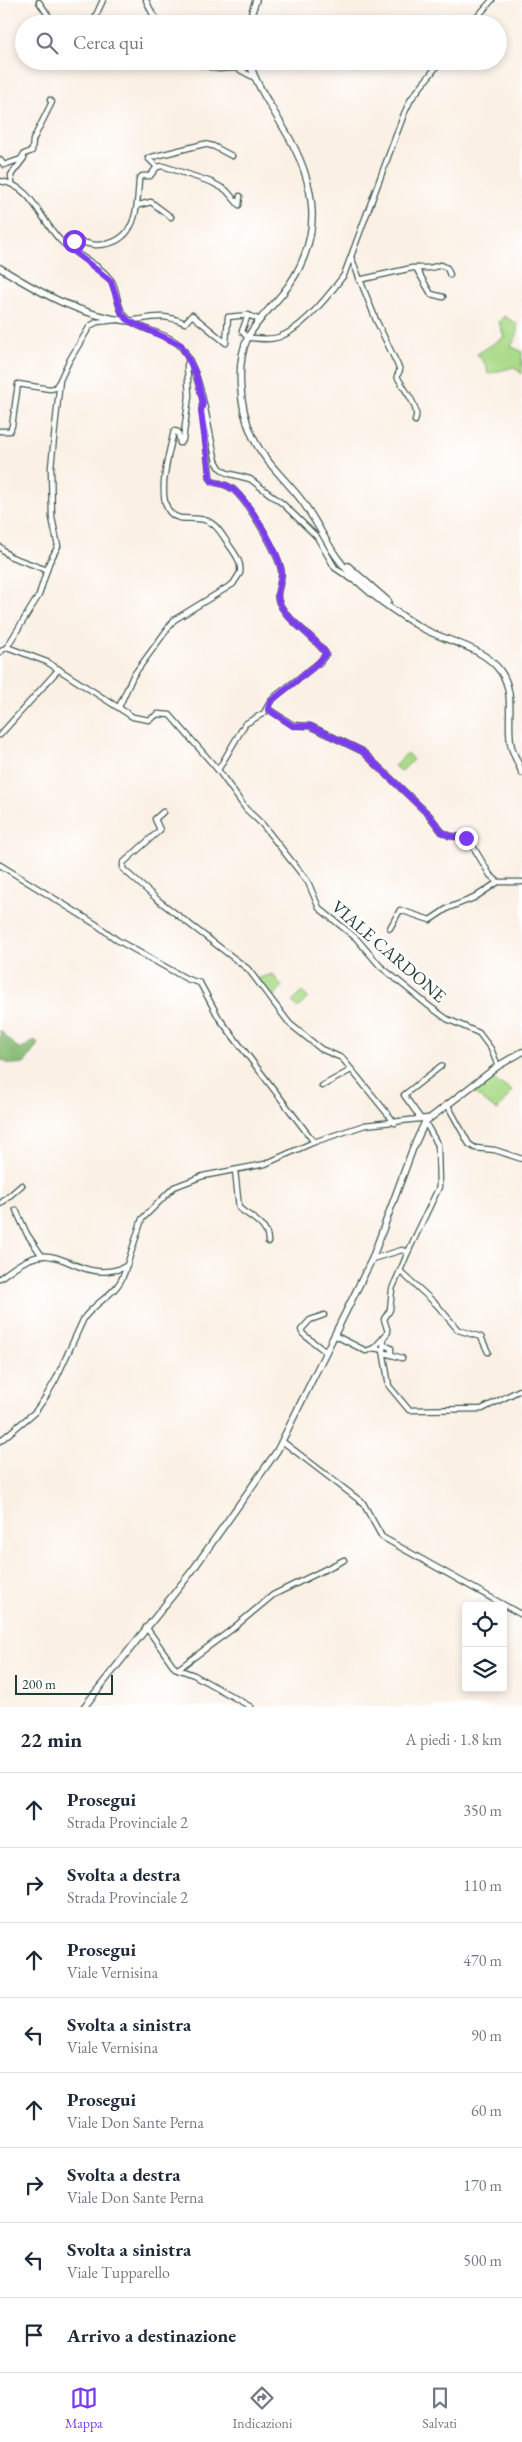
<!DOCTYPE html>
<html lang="it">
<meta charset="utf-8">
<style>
:root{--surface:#fff;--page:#f2f2f3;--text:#1f2937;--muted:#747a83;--line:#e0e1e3;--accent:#7c3aed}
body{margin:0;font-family:"EB Garamond",serif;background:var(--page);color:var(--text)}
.controls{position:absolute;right:15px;bottom:15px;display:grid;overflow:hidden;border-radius:5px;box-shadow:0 2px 8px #0003}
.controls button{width:45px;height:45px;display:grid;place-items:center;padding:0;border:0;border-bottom:1px solid var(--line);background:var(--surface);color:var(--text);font:25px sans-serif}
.scale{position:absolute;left:15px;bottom:12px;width:98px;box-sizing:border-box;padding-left:5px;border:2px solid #1f3d34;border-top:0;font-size:14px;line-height:18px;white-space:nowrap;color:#1f3d34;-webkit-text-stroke:4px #fff;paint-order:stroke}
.stop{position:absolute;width:15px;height:15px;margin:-11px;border:4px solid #7c3aed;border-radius:50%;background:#fff}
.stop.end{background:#7c3aed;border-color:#fff;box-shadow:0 1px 5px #0008}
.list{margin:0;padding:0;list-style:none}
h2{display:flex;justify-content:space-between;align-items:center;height:65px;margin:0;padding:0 20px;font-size:21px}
h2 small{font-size:16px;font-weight:400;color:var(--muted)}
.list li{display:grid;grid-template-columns:32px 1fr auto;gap:15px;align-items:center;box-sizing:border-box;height:75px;padding:0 20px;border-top:1px solid var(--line)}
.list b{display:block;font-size:19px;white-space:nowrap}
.list p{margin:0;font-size:16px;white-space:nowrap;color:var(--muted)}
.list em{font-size:16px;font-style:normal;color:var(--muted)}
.icon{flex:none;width:28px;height:28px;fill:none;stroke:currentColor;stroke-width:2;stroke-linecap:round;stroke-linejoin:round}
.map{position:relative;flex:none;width:522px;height:1707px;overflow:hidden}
.search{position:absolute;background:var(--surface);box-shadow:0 2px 8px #0003;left:15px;right:15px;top:15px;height:55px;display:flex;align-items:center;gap:12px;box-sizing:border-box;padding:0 18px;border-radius:28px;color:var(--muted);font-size:19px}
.sheet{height:665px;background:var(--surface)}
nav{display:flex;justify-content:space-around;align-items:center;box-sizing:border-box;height:70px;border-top:1px solid var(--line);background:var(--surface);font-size:14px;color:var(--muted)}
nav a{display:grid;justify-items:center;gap:2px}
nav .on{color:var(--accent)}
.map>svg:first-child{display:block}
.green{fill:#aadb89;stroke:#648c5e}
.forest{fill:#87bb75;stroke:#537c54}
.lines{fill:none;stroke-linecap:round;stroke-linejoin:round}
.minor-casing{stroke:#40584e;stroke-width:7}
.major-casing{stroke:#40584e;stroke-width:8}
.minor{stroke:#fff;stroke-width:4.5}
.major{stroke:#fff;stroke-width:5.5}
.route{stroke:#7c3aed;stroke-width:6}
.labels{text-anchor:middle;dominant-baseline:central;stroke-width:5;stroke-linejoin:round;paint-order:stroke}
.street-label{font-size:18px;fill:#1f3d34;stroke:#fff}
</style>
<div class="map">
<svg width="522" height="1707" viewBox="0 0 522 1707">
<rect width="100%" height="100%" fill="#fff"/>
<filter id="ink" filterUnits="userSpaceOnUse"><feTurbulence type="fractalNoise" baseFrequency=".02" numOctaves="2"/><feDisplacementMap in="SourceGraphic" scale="10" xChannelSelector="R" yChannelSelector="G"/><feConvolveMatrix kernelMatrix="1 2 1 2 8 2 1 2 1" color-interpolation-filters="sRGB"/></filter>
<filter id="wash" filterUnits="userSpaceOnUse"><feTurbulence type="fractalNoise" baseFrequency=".0096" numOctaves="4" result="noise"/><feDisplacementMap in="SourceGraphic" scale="20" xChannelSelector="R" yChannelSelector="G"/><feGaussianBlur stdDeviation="1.12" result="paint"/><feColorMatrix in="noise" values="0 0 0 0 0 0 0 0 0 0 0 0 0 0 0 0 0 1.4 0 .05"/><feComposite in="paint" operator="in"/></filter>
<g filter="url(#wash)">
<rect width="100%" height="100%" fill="#fbf0e4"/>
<g class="green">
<path d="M486 12 496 24H482L478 19Z"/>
<path d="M504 316 517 324V336L511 346 522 352V374L514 367 488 374 486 365 477 354 504 337 499 322Z"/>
<path d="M407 753 413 760 401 772 394 766Z"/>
<path d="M273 974 282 987 272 998 256 979Z"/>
<path d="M302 992 308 998 298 1008 292 1002Z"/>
<path d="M489 1077 512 1091 497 1111 472 1091Z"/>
</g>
<path class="forest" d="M0 1030 20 1050 35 1040 38 1044 24 1064H9L0 1059Z"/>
</g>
<g filter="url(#ink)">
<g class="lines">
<g class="minor-casing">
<g id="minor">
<path d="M146 0 153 15 163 24"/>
<path d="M39 2 54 24"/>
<path d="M92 24 103 0"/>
<path d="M471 24 492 0"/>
<path d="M68 61 74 64 76 61"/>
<path d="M186 61 219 69 251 67"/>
<path d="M232 68 239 61"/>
<path d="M238 69 255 78"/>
<path d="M21 159 24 154 32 151 33 140 52 102 50 100"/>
<path d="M0 160 4 165 24 158 11 175 12 183"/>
<path d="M157 167 148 158 204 144 213 146 232 156"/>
<path d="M0 181C34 186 40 222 63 243 77 256 99 264 111 280 118 290 116 306 124 315 139 333 173 331 185 352 204 384 207 425 216 461L220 468 227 473 250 479 283 504 317 537 335 568 356 582"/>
<path d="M139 205 151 202 171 217"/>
<path d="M69 248 74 241C82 241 89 245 97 245 137 244 137 209 139 179L142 176H150L157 167 163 166 211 182 226 190 239 205 240 196"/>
<path d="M351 257 376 320 400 370 397 376C403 389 421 407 415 421"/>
<path d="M416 268 431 294 443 297"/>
<path d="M359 280 412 268H430L441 265 447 268 450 275"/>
<path d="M129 321C152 318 162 313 185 323L192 315 226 343 228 317 248 315"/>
<path d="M245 335 242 331 248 315 260 320"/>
<path d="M252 338C261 339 270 340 279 337 302 329 330 294 344 275L404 114 411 99 441 61"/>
<path d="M202 406 210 478 213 482C220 483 228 485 234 490 249 504 276 549 281 569 284 579 276 589 278 599 283 619 315 636 326 654L320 662 277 695 270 702 264 713 245 724 218 770"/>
<path d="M0 431H10L12 426 18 384 50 389 55 388 59 382"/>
<path d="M0 547 9 556 47 570"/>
<path d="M7 647 47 662 133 717 149 720 158 714 170 715 218 770 246 809 262 824 308 882 319 908 356 938 380 966 429 1006 447 1019 479 1033 491 1049 498 1066"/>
<path d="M7 647 39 595 49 563 58 546 52 518 51 467 60 380 69 361 90 326 97 322 116 320"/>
<path d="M0 652 7 647"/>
<path d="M119 707 133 676 174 620 233 584 240 573C242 562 235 554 229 545 221 533 215 520 199 519 193 518 186 519 180 518 150 512 170 450 174 431L178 432 180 443 183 440 189 396 187 365 189 360"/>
<path d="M268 709 293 725 310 726 362 751 429 815 442 832 450 836 468 838 490 875 498 882H522"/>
<path d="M0 735 59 669"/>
<path d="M163 812 155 819 160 830 123 863V869L158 900 248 969 290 1024 321 1049 342 1058 395 1123"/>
<path d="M0 865 97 925 117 940 187 979 200 983 219 1018 314 1142"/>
<path d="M390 928 400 910 430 920 448 908 474 898 498 882"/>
<path d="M322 1086 351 1070"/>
<path d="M447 1104 469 1144 475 1148 495 1150 522 1159"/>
<path d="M421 1119 404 1095 441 1066"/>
<path d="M235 1170 239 1208C250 1217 269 1225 268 1242"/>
<path d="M0 1204 22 1185"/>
<path d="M16 1210 27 1234 42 1256"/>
<path d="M408 1252 400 1271 437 1305 458 1330 481 1337 488 1352"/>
<path d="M372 1259 402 1250 408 1252 439 1187 438 1145 425 1122"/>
<path d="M0 1278C12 1269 26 1258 41 1256 62 1253 82 1275 109 1271 116 1270 121 1270 127 1265L142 1219 174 1187 203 1176 265 1164 314 1142 365 1125 428 1118"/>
<path d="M324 1315 310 1320 301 1330 303 1334 326 1352"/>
<path d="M334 1335 366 1351 374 1348 383 1350 389 1386 409 1410 482 1409 522 1389"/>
<path d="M384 1337 388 1332 384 1319 390 1310 392 1289 400 1271"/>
<path d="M384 1345 391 1348V1355"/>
<path d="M374 1348 384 1337 383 1350"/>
<path d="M385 1353 402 1358"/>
<path d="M0 1441 35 1412 45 1398 56 1379 84 1318C99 1298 120 1294 126 1267"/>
<path d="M282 1441 363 1503 382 1537 522 1615"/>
<path d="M146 1627 175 1668 194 1675 251 1707"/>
<path d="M178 1669 231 1630 273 1595 344 1560"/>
</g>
</g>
<g class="major-casing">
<g id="major">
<path d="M248 24 256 0"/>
<path d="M249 61C256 85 271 106 283 127 299 153 311 181 312 212 313 241 301 271 283 293 271 308 257 320 248 337 235 364 240 409 252 435 262 459 284 478 299 497 314 516 323 537 336 556 356 585 386 606 415 624 442 642 482 644 501 672 516 694 506 721 511 745 513 755 519 763 522 773"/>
<path d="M0 268C41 293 80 316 129 321"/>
<path d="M348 566 388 601"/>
<path d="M84 1707 192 1571 277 1451 372 1259 413 1148 425 1122 498 1066 522 1052"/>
</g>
</g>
<use href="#minor" class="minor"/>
<use href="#major" class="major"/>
</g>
</g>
<g class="lines" filter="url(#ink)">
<path class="route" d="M74 241 69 248 111 281 122 314 129 321 181 345 196 374 203 403 201 411 210 478 213 482C220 483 228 485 234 490 249 503 277 549 281 569 284 579 276 589 278 599 283 619 315 636 326 654L316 665 270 702 268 709 293 726H310L362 751 429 815 442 832 450 836 466 838"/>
</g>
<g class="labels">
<g class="street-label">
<text transform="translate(389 951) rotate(41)">VIALE CARDONE</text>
</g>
</g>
</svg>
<div class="controls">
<button><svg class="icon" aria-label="locate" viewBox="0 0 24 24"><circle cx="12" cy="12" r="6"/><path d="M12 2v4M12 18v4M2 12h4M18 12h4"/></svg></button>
<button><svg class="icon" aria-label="layers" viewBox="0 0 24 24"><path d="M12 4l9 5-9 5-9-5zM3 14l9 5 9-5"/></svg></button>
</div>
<div class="scale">200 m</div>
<div class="stop" style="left:74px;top:241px"></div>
<div class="stop end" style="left:466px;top:838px"></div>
<div class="search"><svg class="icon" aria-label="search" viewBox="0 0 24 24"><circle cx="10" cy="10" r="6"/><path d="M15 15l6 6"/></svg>Cerca qui</div>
</div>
<section class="sheet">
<h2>22 min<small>A piedi · 1.8 km</small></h2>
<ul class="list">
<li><svg class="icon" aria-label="ahead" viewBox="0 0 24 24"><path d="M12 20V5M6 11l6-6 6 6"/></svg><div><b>Prosegui</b><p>Strada Provinciale 2</p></div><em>350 m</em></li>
<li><svg class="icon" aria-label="right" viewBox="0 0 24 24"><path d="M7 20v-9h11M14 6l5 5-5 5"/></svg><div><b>Svolta a destra</b><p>Strada Provinciale 2</p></div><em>110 m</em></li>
<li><svg class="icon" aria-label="ahead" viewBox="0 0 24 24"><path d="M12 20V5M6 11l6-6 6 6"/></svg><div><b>Prosegui</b><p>Viale Vernisina</p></div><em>470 m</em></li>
<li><svg class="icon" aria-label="left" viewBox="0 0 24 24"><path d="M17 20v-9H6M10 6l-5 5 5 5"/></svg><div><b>Svolta a sinistra</b><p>Viale Vernisina</p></div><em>90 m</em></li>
<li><svg class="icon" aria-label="ahead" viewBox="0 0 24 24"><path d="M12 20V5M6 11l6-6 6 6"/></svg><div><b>Prosegui</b><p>Viale Don Sante Perna</p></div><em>60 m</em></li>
<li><svg class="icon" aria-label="right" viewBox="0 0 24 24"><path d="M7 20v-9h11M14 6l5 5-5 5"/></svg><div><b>Svolta a destra</b><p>Viale Don Sante Perna</p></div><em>170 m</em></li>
<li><svg class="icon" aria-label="left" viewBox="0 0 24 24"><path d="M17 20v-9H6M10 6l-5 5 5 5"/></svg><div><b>Svolta a sinistra</b><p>Viale Tupparello</p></div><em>500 m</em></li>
<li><svg class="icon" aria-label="arrive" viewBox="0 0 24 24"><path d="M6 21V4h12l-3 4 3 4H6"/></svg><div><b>Arrivo a destinazione</b></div></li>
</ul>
</section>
<nav>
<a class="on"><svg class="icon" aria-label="map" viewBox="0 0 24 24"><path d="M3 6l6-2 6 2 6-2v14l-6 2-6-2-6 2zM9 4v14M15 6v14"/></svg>Mappa</a>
<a><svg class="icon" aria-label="directions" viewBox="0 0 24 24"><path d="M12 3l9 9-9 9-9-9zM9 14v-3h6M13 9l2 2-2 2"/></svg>Indicazioni</a>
<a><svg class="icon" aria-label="saved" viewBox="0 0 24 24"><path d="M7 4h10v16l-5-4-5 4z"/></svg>Salvati</a>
</nav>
